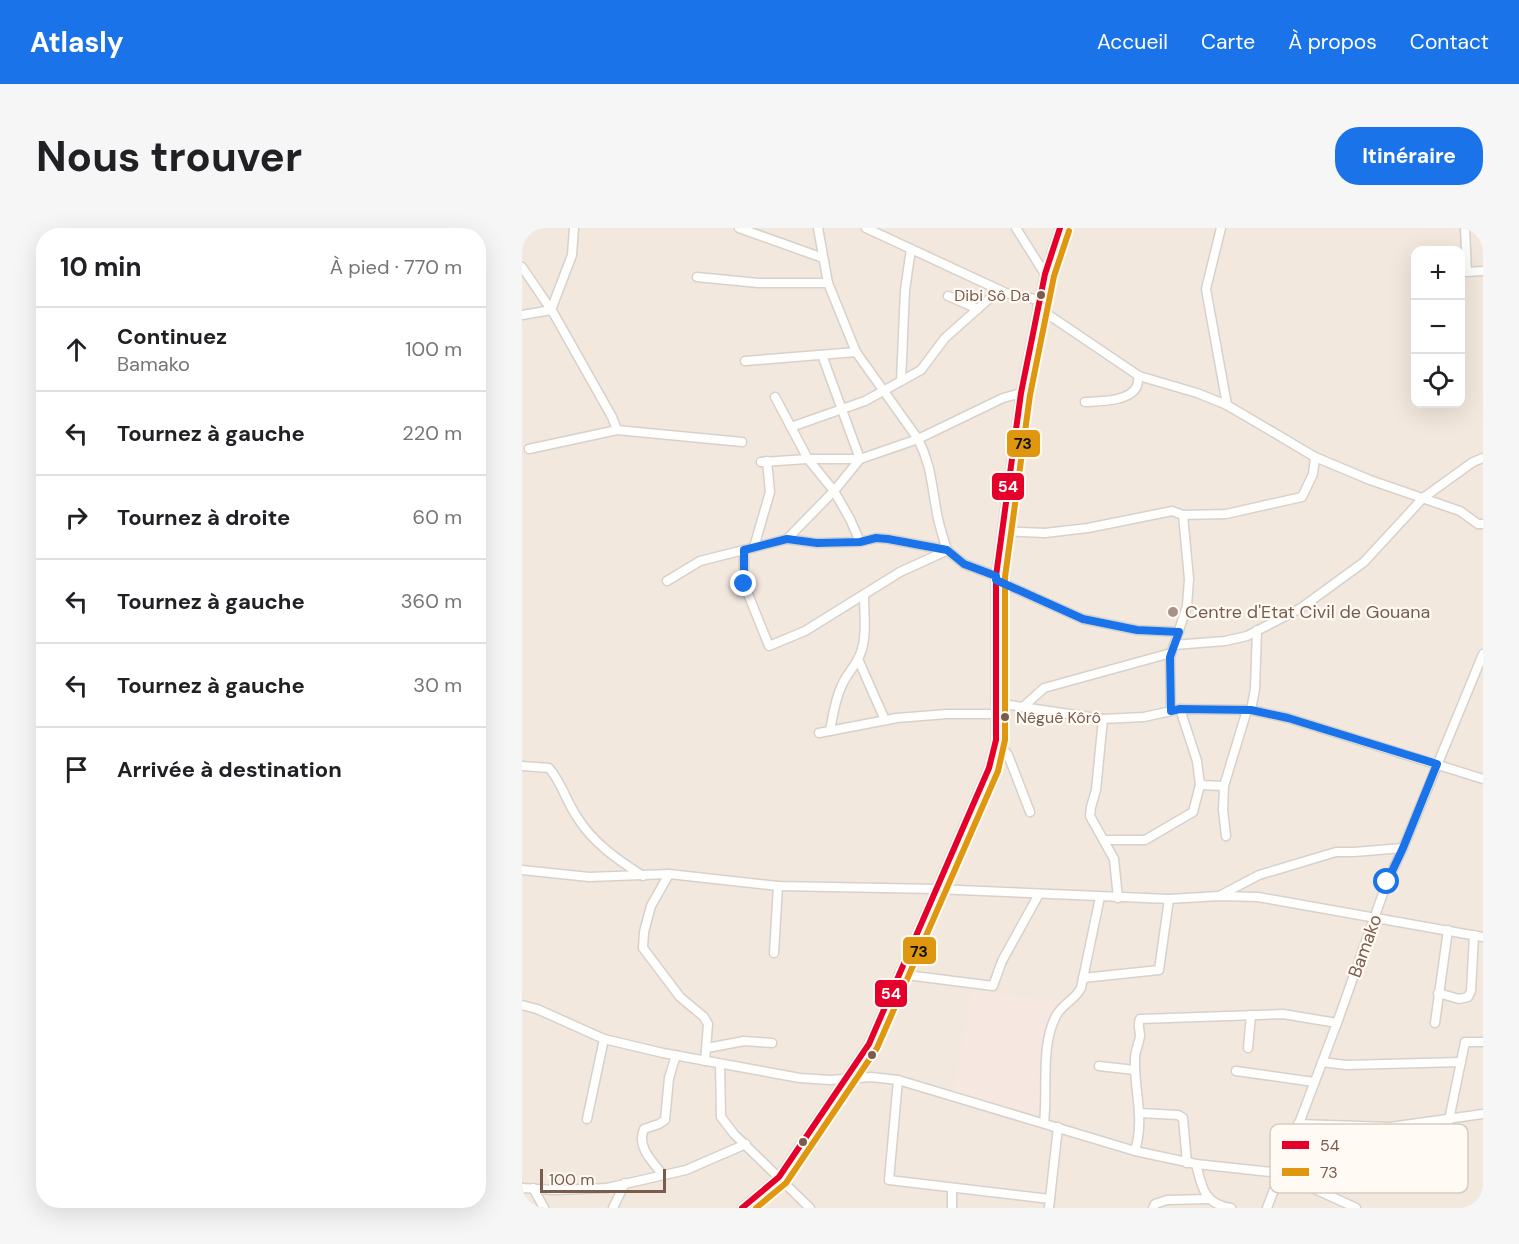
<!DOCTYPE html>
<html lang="fr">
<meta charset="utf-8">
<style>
:root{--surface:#fff;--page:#f6f6f6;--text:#202124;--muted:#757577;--line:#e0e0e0;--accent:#1a73e8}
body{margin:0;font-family:"DM Sans",sans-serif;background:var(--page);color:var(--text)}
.controls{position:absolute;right:18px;top:18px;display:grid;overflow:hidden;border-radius:12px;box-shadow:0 6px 24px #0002}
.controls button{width:54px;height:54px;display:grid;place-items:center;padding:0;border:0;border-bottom:2px solid var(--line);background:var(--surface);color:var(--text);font:30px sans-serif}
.scale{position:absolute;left:18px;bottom:15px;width:126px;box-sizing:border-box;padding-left:6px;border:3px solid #7a5c4d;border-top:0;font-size:16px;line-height:21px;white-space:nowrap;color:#7a5c4d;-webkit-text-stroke:4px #fffaf3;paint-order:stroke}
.stop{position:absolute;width:18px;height:18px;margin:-14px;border:4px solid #1a73e8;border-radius:50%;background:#fff}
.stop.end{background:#1a73e8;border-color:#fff;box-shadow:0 2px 6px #0008}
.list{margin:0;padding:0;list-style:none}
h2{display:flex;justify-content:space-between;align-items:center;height:78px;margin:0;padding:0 24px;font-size:26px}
h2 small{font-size:20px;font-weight:400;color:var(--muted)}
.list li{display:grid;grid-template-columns:39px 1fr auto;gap:18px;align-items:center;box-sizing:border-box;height:84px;padding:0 24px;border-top:2px solid var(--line)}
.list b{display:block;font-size:22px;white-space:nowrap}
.list p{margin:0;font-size:20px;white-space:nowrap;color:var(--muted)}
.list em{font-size:20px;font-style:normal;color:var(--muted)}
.icon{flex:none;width:33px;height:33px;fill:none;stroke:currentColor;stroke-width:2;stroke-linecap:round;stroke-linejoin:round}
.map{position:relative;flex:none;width:961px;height:980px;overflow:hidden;border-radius:24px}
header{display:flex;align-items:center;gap:36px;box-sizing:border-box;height:84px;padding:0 30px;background:var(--accent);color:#fff}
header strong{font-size:28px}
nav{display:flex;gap:33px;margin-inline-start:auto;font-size:21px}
.intro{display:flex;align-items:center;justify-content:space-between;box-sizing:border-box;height:144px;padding:0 36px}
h1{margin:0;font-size:42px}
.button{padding:15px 27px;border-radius:24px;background:var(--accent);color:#fff;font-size:21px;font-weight:700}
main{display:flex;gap:36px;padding:0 36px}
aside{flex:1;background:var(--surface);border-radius:24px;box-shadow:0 6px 24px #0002}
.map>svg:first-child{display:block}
.residential{fill:#f2e8de;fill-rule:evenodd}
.commercial{fill:#f6e8e1}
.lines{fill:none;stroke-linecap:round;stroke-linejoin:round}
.minor-casing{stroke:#d7d1cb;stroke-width:11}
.minor{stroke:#fefefd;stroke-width:8}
.bus-1-casing{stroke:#fffaf3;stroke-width:10}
.bus-2-casing{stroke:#fffaf3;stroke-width:10}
.bus-1{stroke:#e4002b;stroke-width:6}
.bus-2{stroke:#de970f;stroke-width:6}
.route{stroke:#1a73e8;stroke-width:8}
.bus-dot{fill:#7a5c4d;stroke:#fffaf3;stroke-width:2}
.poi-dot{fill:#a69286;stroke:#fffaf3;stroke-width:2}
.labels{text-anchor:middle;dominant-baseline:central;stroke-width:4.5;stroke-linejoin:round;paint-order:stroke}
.bus-label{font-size:16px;fill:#7a5c4d;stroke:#fffaf3;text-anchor:end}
.poi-label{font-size:18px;fill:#7a5c4d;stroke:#fffaf3;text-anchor:start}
.street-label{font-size:18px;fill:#7a5c4d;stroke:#fffaf3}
.key{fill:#fffaf3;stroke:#d7cbc1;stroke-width:1.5}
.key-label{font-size:16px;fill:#7a5c4d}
.line-badge{stroke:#fffaf3;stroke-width:2}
.badge-label{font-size:16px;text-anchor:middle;font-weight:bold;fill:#fff}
.pale-badge-label{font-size:16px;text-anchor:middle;font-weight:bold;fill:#111}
</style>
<header>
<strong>Atlasly</strong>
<nav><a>Accueil</a><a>Carte</a><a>À propos</a><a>Contact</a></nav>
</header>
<div class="intro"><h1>Nous trouver</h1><a class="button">Itinéraire</a></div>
<main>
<aside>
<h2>10 min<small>À pied · 770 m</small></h2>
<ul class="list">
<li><svg class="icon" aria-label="ahead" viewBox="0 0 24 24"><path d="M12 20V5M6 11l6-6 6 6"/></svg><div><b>Continuez</b><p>Bamako</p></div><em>100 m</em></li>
<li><svg class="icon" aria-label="left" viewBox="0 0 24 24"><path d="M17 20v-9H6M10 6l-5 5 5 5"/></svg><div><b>Tournez à gauche</b></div><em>220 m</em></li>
<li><svg class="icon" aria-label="right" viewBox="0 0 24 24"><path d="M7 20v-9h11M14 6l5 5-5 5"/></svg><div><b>Tournez à droite</b></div><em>60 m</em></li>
<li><svg class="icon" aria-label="left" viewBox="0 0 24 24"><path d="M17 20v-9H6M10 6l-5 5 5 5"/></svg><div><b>Tournez à gauche</b></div><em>360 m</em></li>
<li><svg class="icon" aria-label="left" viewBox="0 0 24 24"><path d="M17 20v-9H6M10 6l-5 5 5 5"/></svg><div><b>Tournez à gauche</b></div><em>30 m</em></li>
<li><svg class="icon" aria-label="arrive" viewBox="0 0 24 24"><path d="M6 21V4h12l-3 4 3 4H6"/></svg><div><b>Arrivée à destination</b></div></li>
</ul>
</aside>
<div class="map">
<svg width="961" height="980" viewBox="0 0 961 980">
<rect width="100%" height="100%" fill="#f9f5f0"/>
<path class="residential" d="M0 0H961V980H0ZM894 22H938V176H894Z"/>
<path class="commercial" d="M450 763 536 773 522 888 431 865Z"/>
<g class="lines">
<g class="minor-casing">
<g id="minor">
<path d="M217 0 301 30"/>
<path d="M296 0 306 55 334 124 396 211C409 237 409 253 414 280 416 295 421 309 425 322"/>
<path d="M344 0 484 65 517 72"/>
<path d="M494 0 523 46"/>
<path d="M699 0 684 61 705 177"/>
<path d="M943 0 945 44 961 43"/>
<path d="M0 39 32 86 90 189 95 202"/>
<path d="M175 49 236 55H306"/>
<path d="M426 68 456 81"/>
<path d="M515 79 617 148 675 165 705 177 793 229 848 252 938 283 956 296H961"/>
<path d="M0 87 29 82 50 27 52 0"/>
<path d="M300 127 338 231"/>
<path d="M223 133 334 124"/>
<path d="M379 153 383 62 389 21"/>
<path d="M253 169 286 231 312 263 328 291 338 314"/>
<path d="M563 174C577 173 608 174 615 158 616 155 616 151 617 148"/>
<path d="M269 199 343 173 399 142 423 110 477 62"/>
<path d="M7 221 95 202 220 214"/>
<path d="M239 234 286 231H338L396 211 481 170 499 165"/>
<path d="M661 287 704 286 780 269 791 246 793 229"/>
<path d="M480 303 523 305 566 300 650 283 661 287 667 351 665 378 648 429 649 483 658 481 729 482 766 490 961 551"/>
<path d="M265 311 312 263 338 231"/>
<path d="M232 319 248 264 245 233"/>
<path d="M222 322V356L247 418 283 403 378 344 424 323"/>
<path d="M474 352 561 391 615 402 657 404"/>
<path d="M145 353 178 333 265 311 295 315 338 314 354 310 366 311 425 322 442 336 474 348"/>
<path d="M652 417 703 413 725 408 779 380 842 334 901 270 951 234 961 230"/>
<path d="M336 431 363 492"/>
<path d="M474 475 581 491 622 489 649 483"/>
<path d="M501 479 522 460 649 425"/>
<path d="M729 482 733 461 735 402"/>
<path d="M581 491 574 562 569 579 568 588 592 631 596 670"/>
<path d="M308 503C311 487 313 471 320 457 325 445 335 437 339 424 345 407 342 386 342 368"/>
<path d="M297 505 375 490 425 486H474"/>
<path d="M474 512 486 527 508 584"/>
<path d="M0 538 27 540C40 555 44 573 55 589 71 615 96 632 121 648"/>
<path d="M678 557 702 558"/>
<path d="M704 608 701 582 702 558 725 482"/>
<path d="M582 612H623L671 584 678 557 675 533 658 481"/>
<path d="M0 642 67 649 147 646 256 658 414 661 647 671 697 668 736 669 961 709"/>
<path d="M147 646 129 678 122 704 121 720 158 769 182 789 186 796 183 833"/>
<path d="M697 668 737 647 814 624H832L881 620"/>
<path d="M252 725 256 658"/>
<path d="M377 746 471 758 480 733 517 666"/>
<path d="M561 750 637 742 647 671"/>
<path d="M916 765 937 771 946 769 949 763 952 707"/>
<path d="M0 777 15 781 82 811 141 825 278 850 308 852 349 849 376 852 613 923 674 936 758 945 834 980"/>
<path d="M913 795 926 702"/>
<path d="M185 820 222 813 250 815"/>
<path d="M726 820 729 787"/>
<path d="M800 834 824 837 939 834"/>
<path d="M198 836 199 889 212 906 288 980"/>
<path d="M577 838 613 842"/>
<path d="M714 843 792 854"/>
<path d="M376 852 367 952 528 971"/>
<path d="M618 885 656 887 661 890 665 935"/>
<path d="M65 891 82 811"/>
<path d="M927 892 943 814H961"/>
<path d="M522 895C526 862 518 818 534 788 540 776 553 772 559 760L578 669"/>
<path d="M776 896 868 899 961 886"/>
<path d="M613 923C623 889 612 864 613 831 613 822 617 816 618 808 618 801 615 797 618 791L761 786 815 795"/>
<path d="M674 936C680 960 682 976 709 980"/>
<path d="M141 947C131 934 114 919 122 901L137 896 143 892 147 850 154 827"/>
<path d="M0 960 33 962 85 960 164 942 224 916"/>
<path d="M11 960 22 980"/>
<path d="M430 960V980"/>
<path d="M91 980 103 955"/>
<path d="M220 980 257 949 347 816 467 540 474 512V348L499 165 523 46 538 0"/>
<path d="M527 980 536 899"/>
<path d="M631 980 633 976 645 972 687 971"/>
<path d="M745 980 815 795 865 654 881 620 961 426"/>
</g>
</g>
<use href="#minor" class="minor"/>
<g class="bus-1-casing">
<path id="bus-1" d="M220 980 257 949 347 816 467 540 474 512V348L499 165 523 46 538 0"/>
</g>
<g class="bus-2-casing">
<path id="bus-2" d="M234 980 264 955 355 820 476 543 483 512V349L508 167 532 48 547 3"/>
</g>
<use href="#bus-1" class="bus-1"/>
<use href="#bus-2" class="bus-2"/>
</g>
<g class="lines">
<path class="route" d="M222 356V322L265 311 295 315 338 314 354 310 366 311 425 322 442 336 474 348V352L561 391 615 402 657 404 648 429 649 483 658 481 729 482 766 490 915 536 881 620 865 654"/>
</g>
<g class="bus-dot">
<circle cx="519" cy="67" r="5"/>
<circle cx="483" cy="489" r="5"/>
<circle cx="350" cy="827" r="5"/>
<circle cx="281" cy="914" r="5"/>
</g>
<circle class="poi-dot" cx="651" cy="384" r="6"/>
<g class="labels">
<g class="bus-label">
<text x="508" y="67">Dibi Sô Da</text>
<text x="494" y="489" text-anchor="start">Nêguê Kôrô</text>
</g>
<g class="poi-label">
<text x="663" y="384">Centre d'Etat Civil de Gouana</text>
</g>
<g class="street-label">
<text transform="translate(843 718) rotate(-70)">Bamako</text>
</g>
</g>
<rect x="748" y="896" width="198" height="69" rx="9" class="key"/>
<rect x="760" y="913" width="27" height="8" fill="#e4002b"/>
<rect x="760" y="940" width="27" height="8" fill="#de970f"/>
<g class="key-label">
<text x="798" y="923">54</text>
<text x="798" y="950">73</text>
</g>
<g class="line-badge">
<rect x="484" y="201" width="35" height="29" rx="6" fill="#de970f"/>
<rect x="469" y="244" width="34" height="29" rx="6" fill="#e4002b"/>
<rect x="380" y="708" width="35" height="29" rx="6" fill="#de970f"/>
<rect x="352" y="751" width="34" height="29" rx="6" fill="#e4002b"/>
</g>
<g class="badge-label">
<text x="486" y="264">54</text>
<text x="369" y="771">54</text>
</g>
<g class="pale-badge-label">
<text x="501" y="221">73</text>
<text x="397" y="729">73</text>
</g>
</svg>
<div class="controls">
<button>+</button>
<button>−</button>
<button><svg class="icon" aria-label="locate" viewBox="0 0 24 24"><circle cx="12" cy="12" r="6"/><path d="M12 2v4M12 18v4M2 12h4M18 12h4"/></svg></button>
</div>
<div class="scale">100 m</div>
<div class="stop" style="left:865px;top:654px"></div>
<div class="stop end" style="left:222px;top:356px"></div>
</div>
</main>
